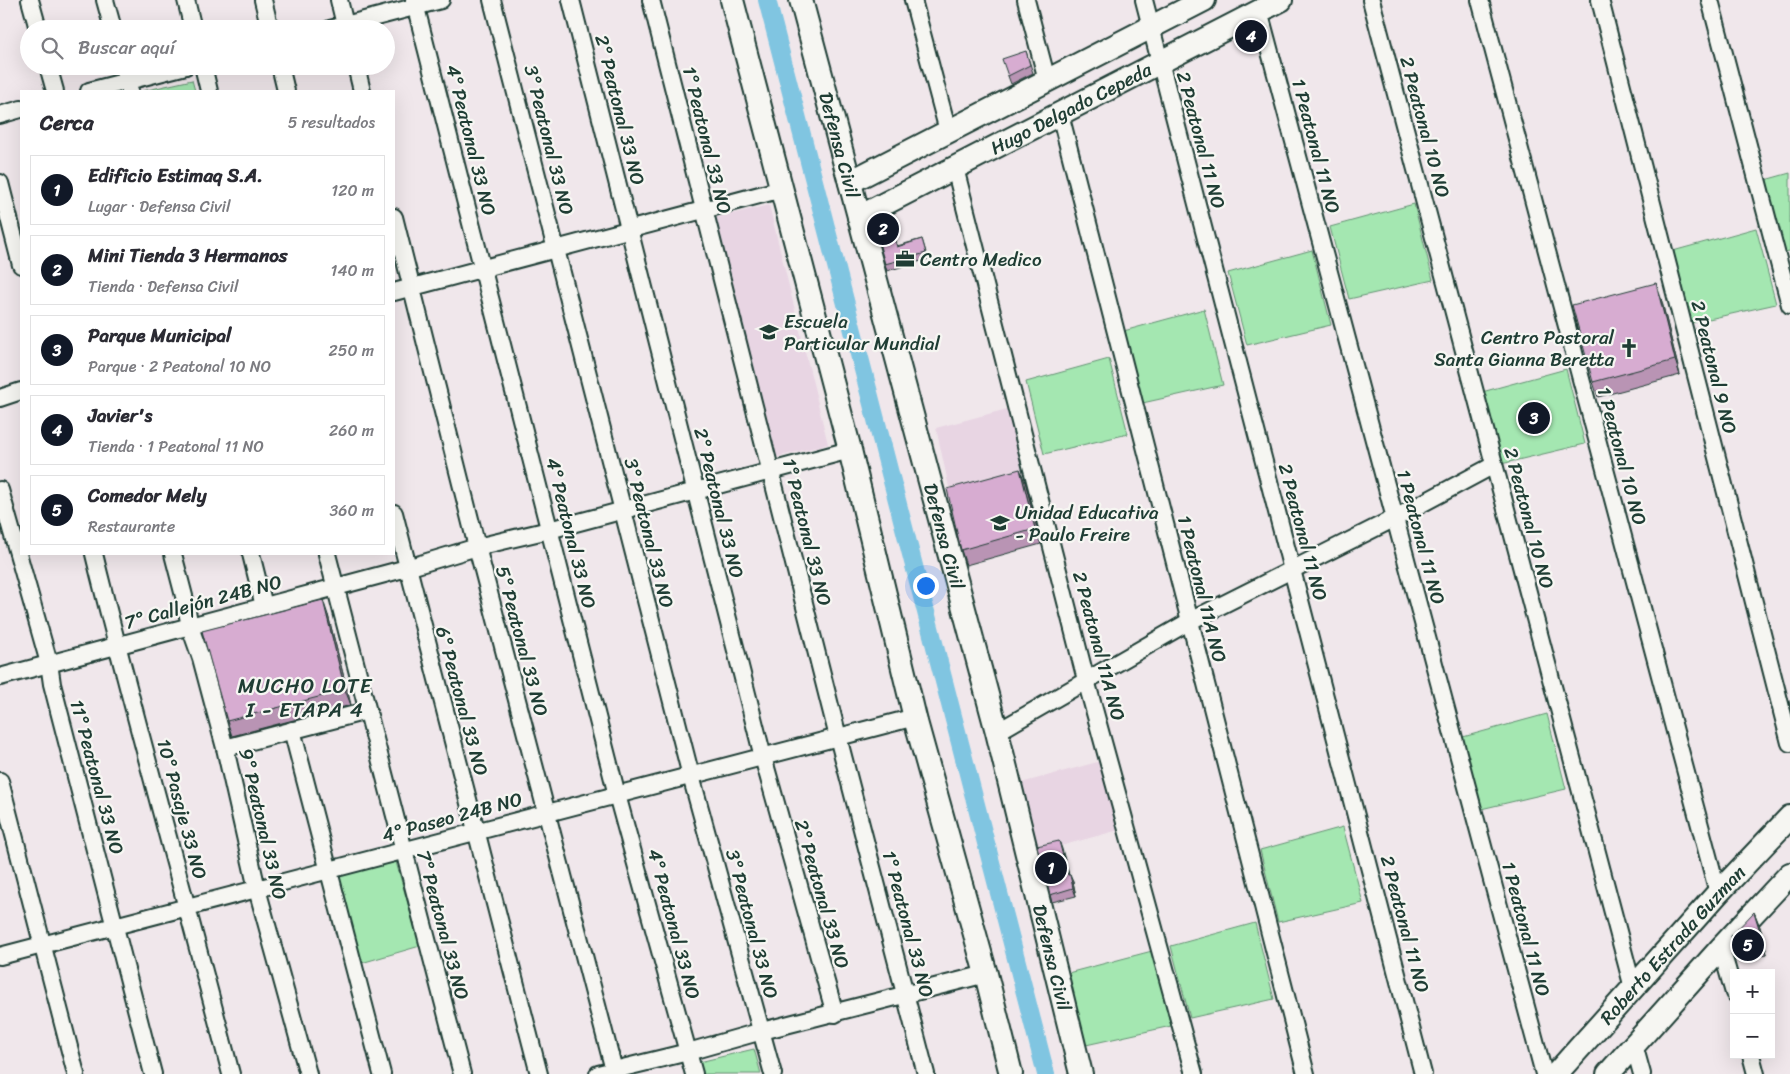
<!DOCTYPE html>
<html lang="es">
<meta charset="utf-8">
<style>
:root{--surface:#fff;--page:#f7f7f7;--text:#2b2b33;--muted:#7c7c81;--line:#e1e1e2;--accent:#111827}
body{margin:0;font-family:Sriracha,sans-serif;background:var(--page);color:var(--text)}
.controls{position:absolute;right:15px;bottom:15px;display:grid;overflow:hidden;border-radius:0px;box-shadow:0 5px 20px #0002}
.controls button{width:45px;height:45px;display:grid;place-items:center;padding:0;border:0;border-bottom:1px solid var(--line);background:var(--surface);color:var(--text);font:25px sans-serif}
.you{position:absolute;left:925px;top:585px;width:18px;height:18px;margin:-12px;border:4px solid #fff;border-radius:50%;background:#1a73e8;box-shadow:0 0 0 8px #1a73e833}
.badge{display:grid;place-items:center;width:32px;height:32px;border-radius:50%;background:var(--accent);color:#fff;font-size:16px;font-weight:700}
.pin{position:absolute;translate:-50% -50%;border:2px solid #fff;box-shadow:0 1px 5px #0006}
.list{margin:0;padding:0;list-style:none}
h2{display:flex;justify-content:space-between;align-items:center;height:65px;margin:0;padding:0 20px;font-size:21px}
h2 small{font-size:16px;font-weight:400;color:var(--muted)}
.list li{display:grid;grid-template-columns:32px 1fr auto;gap:15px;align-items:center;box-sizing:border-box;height:70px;margin:0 10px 10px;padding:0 10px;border:1px solid var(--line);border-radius:0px}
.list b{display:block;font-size:19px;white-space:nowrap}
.list p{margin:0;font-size:16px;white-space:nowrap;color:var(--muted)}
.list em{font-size:16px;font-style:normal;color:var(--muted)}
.icon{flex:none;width:28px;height:28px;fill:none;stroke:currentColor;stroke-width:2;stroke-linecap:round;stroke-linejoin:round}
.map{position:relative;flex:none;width:1790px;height:1074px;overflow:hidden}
.search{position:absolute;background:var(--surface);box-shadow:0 5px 20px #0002;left:20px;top:20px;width:375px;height:55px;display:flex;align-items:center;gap:12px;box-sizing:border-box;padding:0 18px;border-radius:28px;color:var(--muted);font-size:19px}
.panel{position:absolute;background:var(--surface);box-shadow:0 5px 20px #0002;left:20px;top:90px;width:375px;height:465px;border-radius:0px}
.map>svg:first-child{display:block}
.built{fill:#e8d5e3}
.green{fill:#a4e7b1;stroke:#629272}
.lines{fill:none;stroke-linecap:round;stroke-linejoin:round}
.canal{stroke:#80c5e1;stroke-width:18}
.street-casing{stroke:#1f3d34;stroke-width:20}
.secondary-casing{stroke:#1f3d34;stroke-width:26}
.street{stroke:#f6f6f2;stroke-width:16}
.secondary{stroke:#f6f6f2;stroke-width:22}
.wall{fill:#b994b4;stroke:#1f3d34}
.shaded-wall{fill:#967892;stroke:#1f3d34}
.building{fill:#d7acd1;stroke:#1f3d34}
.labels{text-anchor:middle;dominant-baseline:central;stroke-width:4.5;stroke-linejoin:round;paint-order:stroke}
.street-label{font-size:19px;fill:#1f3d34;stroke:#f6f6f2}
.poi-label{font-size:19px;fill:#1f3d34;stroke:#f6f6f2;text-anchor:start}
.quarter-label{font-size:21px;letter-spacing:1px;fill:#1f3d34;stroke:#f6f6f2}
</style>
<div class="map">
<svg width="1790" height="1074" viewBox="0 0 1790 1074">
<rect width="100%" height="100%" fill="#f0e7eb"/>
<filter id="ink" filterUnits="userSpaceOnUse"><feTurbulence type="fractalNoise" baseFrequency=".02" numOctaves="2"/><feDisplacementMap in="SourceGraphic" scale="10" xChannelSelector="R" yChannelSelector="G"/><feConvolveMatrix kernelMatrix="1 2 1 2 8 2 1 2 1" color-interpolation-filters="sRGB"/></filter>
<g filter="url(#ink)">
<g class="built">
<path d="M769 205 828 444 770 459 710 219Z"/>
<path d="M1011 408 1031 481 952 501 936 428Z"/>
<path d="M1101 761 1119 830 1031 854 1014 785Z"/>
</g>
<g class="green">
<path d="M192 80 195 91H143Z"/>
<path d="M1790 173V251L1783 252 1765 180Z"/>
<path d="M1414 204 1433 280 1349 299 1330 227Z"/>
<path d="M1756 228 1776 304 1691 323 1673 251Z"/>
<path d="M1312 250 1331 325 1247 345 1228 273Z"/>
<path d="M1204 309 1223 385 1138 404 1120 332Z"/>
<path d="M1109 359 1128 434 1044 454 1026 382Z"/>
<path d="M1566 369 1585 444 1501 464 1482 392Z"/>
<path d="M1547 714 1566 789 1481 809 1463 737Z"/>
<path d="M1343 827 1363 903 1278 922 1260 850Z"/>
<path d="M396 862 420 946 358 964 334 877Z"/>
<path d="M1255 923 1274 999 1190 1018 1171 946Z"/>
<path d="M1152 951 1171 1026 1086 1045 1068 973Z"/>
<path d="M754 1049 761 1074H698L695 1063Z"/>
</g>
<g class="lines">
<path class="canal" d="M767 0 1046 1074"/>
<g class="street-casing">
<g id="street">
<path d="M30 0 38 29"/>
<path d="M105 0 113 29"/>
<path d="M186 0 193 29"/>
<path d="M263 0 270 29"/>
<path d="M339 0 346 29"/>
<path d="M414 0 617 795 694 1074"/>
<path d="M492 0 691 776 773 1074"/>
<path d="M571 0 763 757 835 1014"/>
<path d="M651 0 838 737 926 1074"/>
<path d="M913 0 948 131"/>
<path d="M1026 0 1047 80"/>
<path d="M1144 0 1423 1074"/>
<path d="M1371 0 1633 988"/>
<path d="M1480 0 1718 893"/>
<path d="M1600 0 1790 743"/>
<path d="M1710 0 1790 305"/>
<path d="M1259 11 1544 1074"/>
<path d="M330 29 441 0"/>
<path d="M48 66 55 91"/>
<path d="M123 66 130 91"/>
<path d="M203 66 209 91"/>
<path d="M280 66 286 91"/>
<path d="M356 66 362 91"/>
<path d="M89 91 186 66"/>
<path d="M1060 114 1306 1074"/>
<path d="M0 115 21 109"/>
<path d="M955 168 1086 680 1194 1074"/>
<path d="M0 183 21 265"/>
<path d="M394 217 477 547 615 1074"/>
<path d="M394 292 782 189"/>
<path d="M0 398 21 391"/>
<path d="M0 490 49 663 52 684 153 1074"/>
<path d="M394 513 539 1074"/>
<path d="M94 554C137 728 186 900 231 1074"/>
<path d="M173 554 185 600 190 627 201 658 225 748 257 889 308 1074"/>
<path d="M251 554 264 606"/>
<path d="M327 554 462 1074"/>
<path d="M0 677 407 568 477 547 549 530 850 450"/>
<path d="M292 730 382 1074"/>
<path d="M997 732 1190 621 1395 518 1494 465"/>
<path d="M225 748 367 711"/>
<path d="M0 781 76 1074"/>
<path d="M1721 948 1734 993"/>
<path d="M0 956 915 717"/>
<path d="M1634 1045 1642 1074"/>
<path d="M1751 1055 1756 1074"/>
<path d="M598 1074 688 1052 762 1031 986 974"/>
</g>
</g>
<g class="secondary-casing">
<g id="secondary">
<path d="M732 0 850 450 916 722 986 974 1011 1074"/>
<path id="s1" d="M801 0 997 732 1081 1074"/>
<path d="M850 182 1204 0"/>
<path id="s2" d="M859 217 1281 0"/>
<path id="s3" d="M1556 1074 1718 893 1790 817"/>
<path d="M1608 1074 1721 948 1790 874"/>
</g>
</g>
<use href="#street" class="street"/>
<use href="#secondary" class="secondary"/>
</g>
<g class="wall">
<path d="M1026 51 1033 73 1011 84 1008 76Z"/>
<path d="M922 239 928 259 887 271 885 264 897 246Z"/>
<path d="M1661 298 1680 375 1598 397 1593 382Z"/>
<path d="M1026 485 1041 544 966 565 961 550Z"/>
<path d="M328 615 351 705 232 736 227 721Z"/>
<path d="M1059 841 1069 875 1073 882 1076 896 1052 902 1050 895Z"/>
<path d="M1754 912 1760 927 1767 954 1739 962 1734 947Z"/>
</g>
<g class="shaded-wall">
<path d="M1656 283 1661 298 1680 375 1675 360Z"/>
<path d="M1020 469 1026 485 1041 544 1035 529Z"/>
<path d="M323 600 328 615 351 705 345 690Z"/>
<path d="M1059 841 1062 849 1071 883 1068 875Z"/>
<path d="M1070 875 1073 882 1076 896 1073 888Z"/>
<path d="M1754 912 1760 927 1767 954 1762 938Z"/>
</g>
<g class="building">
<path d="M1026 51 1030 65 1008 76 1002 59Z"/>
<path d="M886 214 897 247 922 239 926 253 885 264 872 218Z"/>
<path d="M1656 283 1675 360 1593 382 1572 305Z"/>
<path d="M1020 469 1035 529 961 550 947 489Z"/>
<path d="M323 600 345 690 227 721 202 631Z"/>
<path d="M1059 841 1068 875H1070L1073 888 1050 895 1037 846Z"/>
<path d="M1754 912 1762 938 1734 947 1731 936Z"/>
</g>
</g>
<defs>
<g id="office-bare" transform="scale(1.5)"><path d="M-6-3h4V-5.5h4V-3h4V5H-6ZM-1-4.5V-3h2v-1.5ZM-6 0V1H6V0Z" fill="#1f3d34" stroke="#f6f6f2" stroke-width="2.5" paint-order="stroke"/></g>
<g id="school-bare" transform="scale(1.5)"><path d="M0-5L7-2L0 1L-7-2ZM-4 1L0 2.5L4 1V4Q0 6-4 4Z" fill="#1f3d34" stroke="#f6f6f2" stroke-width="2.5" paint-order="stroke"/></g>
<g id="church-bare" transform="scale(1.5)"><path d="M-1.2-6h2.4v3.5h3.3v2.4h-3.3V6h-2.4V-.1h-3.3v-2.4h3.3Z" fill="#1f3d34" stroke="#f6f6f2" stroke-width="2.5" paint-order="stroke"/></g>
</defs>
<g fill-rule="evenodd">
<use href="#office-bare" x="905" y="259"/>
<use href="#school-bare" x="769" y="332"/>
<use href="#church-bare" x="1629" y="348"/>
<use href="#school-bare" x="1000" y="523"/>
</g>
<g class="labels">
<g class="street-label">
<text stroke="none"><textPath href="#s2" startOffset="238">Hugo Delgado Cepeda</textPath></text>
<text transform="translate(620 110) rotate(76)">2° Peatonal 33 NO</text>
<text transform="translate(1425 127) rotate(75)">2 Peatonal 10 NO</text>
<text transform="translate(471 140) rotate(76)">4° Peatonal 33 NO</text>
<text transform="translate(549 140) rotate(76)">3° Peatonal 33 NO</text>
<text transform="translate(707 140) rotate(76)">1° Peatonal 33 NO</text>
<text transform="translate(1201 140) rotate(75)">2 Peatonal 11 NO</text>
<text stroke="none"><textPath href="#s1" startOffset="150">Defensa Civil</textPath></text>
<text transform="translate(1316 146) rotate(75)">1 Peatonal 11 NO</text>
<text transform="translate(1714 367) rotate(76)">2 Peatonal 9 NO</text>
<text transform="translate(1622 456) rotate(75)">1 Peatonal 10 NO</text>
<text transform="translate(719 503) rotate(76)">2° Peatonal 33 NO</text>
<text transform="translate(1529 518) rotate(75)">2 Peatonal 10 NO</text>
<text transform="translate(807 532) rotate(76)">1° Peatonal 33 NO</text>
<text transform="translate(1303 532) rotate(75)">2 Peatonal 11 NO</text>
<text transform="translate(571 533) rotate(76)">4° Peatonal 33 NO</text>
<text transform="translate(649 533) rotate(76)">3° Peatonal 33 NO</text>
<text stroke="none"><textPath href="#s1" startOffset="555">Defensa Civil</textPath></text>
<text transform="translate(1421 537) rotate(75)">1 Peatonal 11 NO</text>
<text transform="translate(1202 589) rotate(76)">1 Peatonal 11A NO</text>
<text transform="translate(203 602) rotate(-15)">7° Callejón 24B NO</text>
<text transform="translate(522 641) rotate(75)">5° Peatonal 33 NO</text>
<text transform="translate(1099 646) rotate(75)">2 Peatonal 11A NO</text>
<text transform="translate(462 701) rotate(75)">6° Peatonal 33 NO</text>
<text transform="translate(97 777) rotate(75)">11° Peatonal 33 NO</text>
<text transform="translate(182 809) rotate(75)">10° Pasaje 33 NO</text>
<text transform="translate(452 817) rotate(-15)">4° Paseo 24B NO</text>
<text transform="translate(263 824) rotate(77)">9° Peatonal 33 NO</text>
<text transform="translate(822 894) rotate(74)">2° Peatonal 33 NO</text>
<text transform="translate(674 924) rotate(75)">4° Peatonal 33 NO</text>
<text transform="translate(752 924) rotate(75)">3° Peatonal 33 NO</text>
<text transform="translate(908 924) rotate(75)">1° Peatonal 33 NO</text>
<text transform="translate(1405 924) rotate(75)">2 Peatonal 11 NO</text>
<text transform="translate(443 925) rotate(75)">7° Peatonal 33 NO</text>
<text transform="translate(1526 929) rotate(75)">1 Peatonal 11 NO</text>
<text stroke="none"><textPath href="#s3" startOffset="174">Roberto Estrada Guzman</textPath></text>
<text stroke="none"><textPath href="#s1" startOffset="990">Defensa Civil</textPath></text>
</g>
<g class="poi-label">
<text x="920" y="259">Centro Medico</text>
<text x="784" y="321">Escuela<tspan x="784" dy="22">Particular Mundial</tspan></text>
<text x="1614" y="337" text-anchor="end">Centro Pastoral<tspan x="1614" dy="22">Santa Gianna Beretta</tspan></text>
<text x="1015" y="512">Unidad Educativa<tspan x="1015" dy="22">- Paulo Freire</tspan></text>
</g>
<g class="quarter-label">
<text x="305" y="686">MUCHO LOTE<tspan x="305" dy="24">I - ETAPA 4</tspan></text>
</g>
</g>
</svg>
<div class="controls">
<button>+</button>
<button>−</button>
</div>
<div class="you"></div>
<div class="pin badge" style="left:1051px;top:868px">1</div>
<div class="pin badge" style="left:883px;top:229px">2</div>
<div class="pin badge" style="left:1534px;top:418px">3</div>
<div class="pin badge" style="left:1251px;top:36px">4</div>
<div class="pin badge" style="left:1748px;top:945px">5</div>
<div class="search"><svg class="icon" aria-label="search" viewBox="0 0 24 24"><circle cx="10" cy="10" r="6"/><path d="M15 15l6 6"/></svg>Buscar aquí</div>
<section class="panel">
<h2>Cerca<small>5 resultados</small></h2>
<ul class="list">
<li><span class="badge">1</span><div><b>Edificio Estimaq S.A.</b><p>Lugar · Defensa Civil</p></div><em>120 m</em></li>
<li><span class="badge">2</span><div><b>Mini Tienda 3 Hermanos</b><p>Tienda · Defensa Civil</p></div><em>140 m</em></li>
<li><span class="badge">3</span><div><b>Parque Municipal</b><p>Parque · 2 Peatonal 10 NO</p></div><em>250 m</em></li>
<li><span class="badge">4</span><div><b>Javier's</b><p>Tienda · 1 Peatonal 11 NO</p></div><em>260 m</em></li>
<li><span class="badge">5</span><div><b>Comedor Mely</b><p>Restaurante</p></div><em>360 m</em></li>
</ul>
</section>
</div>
